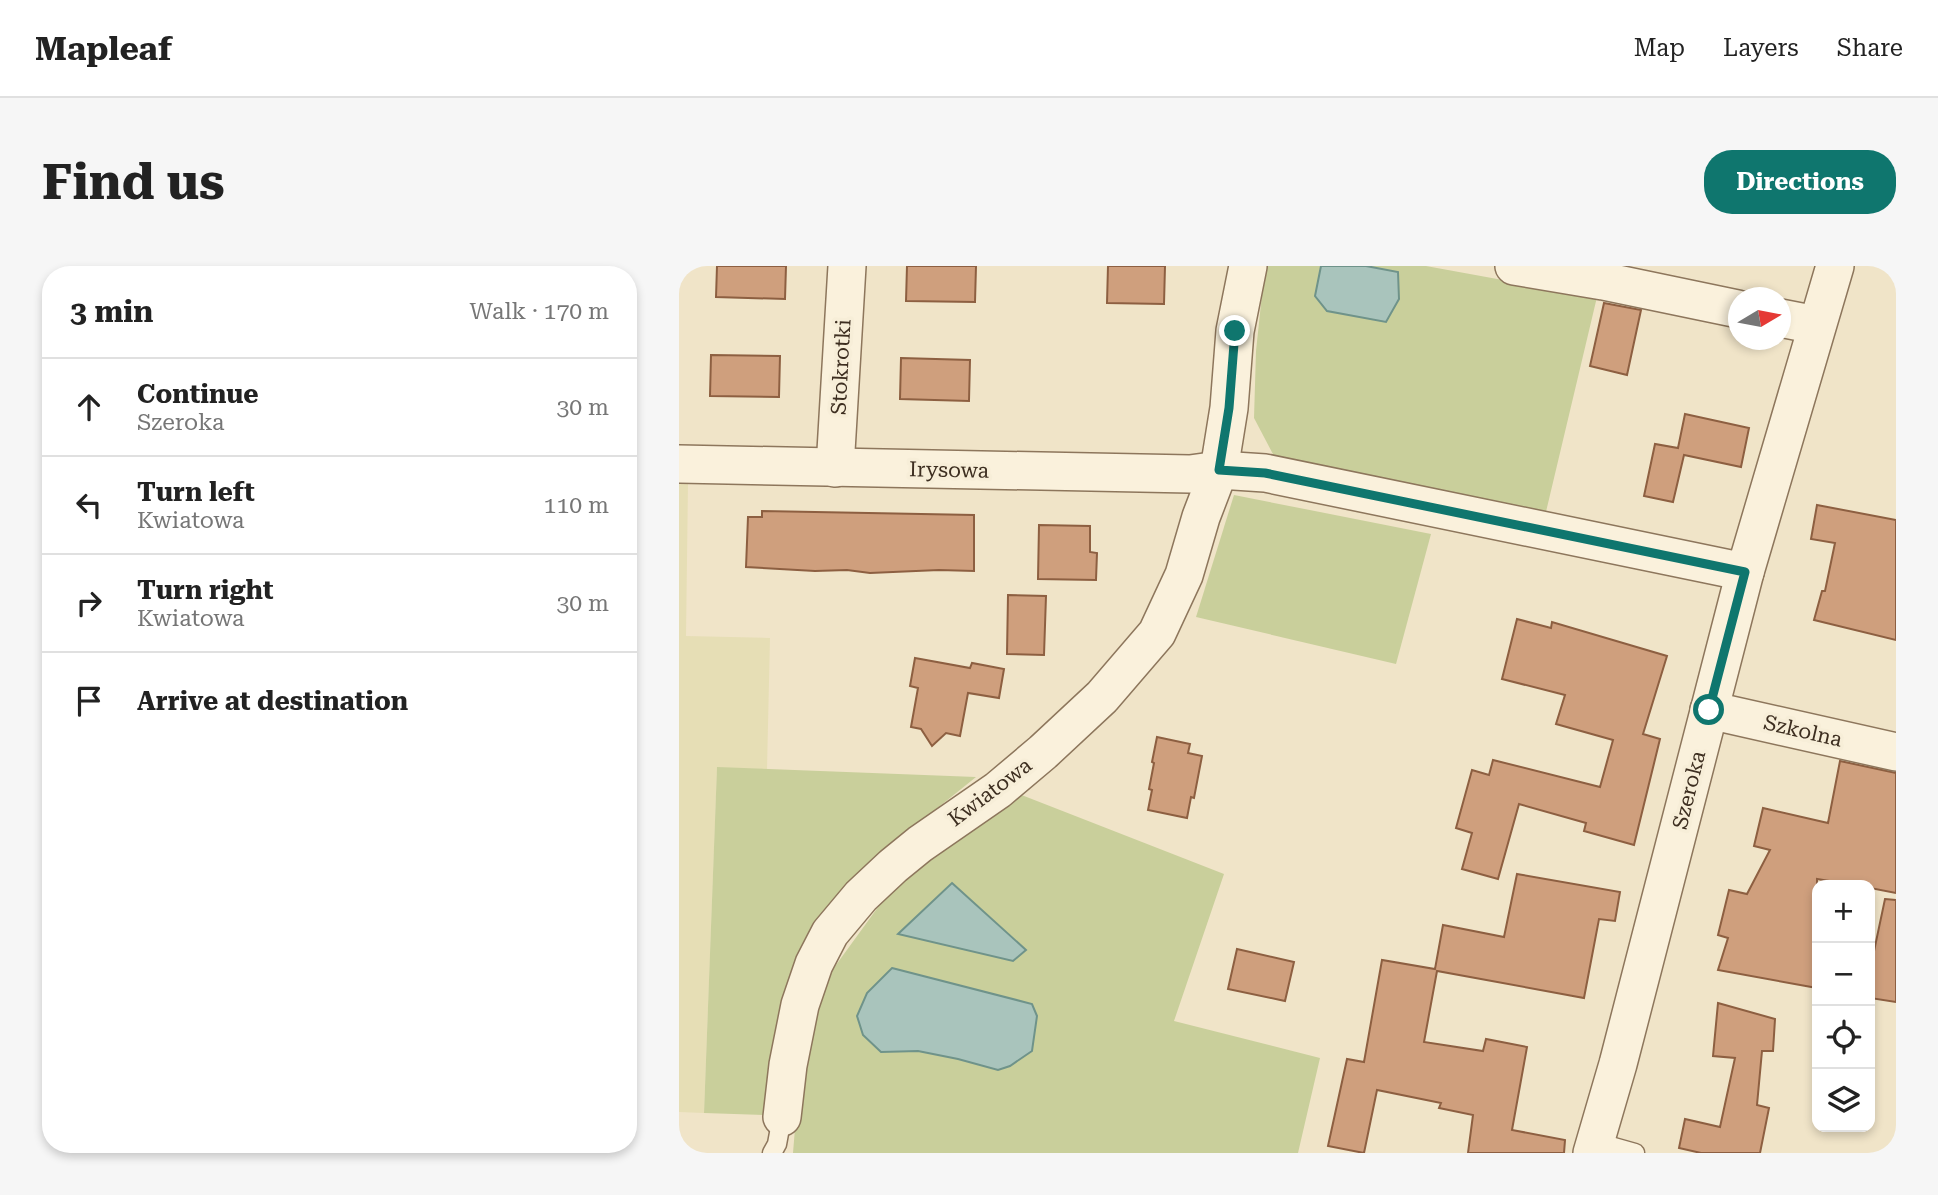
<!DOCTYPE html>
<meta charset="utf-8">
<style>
:root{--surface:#fff;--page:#f6f6f6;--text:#222;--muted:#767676;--line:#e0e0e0;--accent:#0f766e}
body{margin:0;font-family:"Roboto Serif",serif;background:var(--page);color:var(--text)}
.controls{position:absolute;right:21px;bottom:21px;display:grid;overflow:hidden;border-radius:14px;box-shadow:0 4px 10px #0003}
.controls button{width:63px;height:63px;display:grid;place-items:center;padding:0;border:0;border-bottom:2px solid var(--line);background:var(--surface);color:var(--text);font:35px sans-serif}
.compass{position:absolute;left:1049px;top:21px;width:63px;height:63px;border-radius:50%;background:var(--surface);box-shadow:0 4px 10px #0003;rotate:80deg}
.stop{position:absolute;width:21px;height:21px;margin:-16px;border:5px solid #0f766e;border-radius:50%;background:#fff}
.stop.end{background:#0f766e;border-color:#fff;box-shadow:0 2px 7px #0008}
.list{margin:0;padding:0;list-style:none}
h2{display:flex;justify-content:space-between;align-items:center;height:91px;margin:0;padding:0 28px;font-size:30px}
h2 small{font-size:23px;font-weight:400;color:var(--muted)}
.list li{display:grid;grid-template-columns:46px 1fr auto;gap:21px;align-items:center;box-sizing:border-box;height:98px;padding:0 28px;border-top:2px solid var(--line)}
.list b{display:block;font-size:26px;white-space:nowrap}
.list p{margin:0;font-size:23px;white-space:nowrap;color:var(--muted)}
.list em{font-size:23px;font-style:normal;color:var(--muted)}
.icon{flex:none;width:38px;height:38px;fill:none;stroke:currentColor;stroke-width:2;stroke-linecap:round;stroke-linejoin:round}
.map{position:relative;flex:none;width:1217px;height:887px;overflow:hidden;border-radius:28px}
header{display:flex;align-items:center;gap:42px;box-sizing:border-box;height:98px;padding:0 35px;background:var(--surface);border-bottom:2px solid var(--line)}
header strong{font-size:33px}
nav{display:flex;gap:38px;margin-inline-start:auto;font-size:24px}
.intro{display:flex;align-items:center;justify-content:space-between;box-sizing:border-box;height:168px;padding:0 42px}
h1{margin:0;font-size:49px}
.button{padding:18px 32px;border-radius:28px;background:var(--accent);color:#fff;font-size:24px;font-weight:700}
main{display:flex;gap:42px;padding:0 42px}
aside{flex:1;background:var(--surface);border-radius:28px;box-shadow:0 4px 10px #0003}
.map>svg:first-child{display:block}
.farmland{fill:#e6deb5}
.green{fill:#c9cf9b}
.water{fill:#a9c4bc;stroke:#6f938a;stroke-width:2}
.building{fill:#cf9f7d;stroke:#8d5f41;stroke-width:2}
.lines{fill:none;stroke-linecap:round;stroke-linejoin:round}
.lane-casing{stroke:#8d765c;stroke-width:21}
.street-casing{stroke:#8d765c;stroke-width:40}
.lane{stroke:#faf1dc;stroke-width:18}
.street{stroke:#faf1dc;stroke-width:37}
.route{stroke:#0f766e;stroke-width:9}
.labels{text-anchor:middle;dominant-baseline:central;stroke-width:7;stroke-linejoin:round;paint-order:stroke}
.street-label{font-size:21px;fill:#3d2e20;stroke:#f7eed8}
</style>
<header>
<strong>Mapleaf</strong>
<nav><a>Map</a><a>Layers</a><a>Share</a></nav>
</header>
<div class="intro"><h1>Find us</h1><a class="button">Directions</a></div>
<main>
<aside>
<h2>3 min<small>Walk · 170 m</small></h2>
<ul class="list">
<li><svg class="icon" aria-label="ahead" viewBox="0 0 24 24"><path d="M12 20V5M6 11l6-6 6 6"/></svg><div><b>Continue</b><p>Szeroka</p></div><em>30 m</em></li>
<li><svg class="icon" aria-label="left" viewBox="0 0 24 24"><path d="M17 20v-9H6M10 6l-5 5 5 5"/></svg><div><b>Turn left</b><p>Kwiatowa</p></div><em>110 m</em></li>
<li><svg class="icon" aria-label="right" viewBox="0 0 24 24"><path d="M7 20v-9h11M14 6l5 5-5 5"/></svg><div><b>Turn right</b><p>Kwiatowa</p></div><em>30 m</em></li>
<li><svg class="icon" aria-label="arrive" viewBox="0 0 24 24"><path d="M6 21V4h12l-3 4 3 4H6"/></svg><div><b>Arrive at destination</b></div></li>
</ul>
</aside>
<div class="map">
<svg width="1217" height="887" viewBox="0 0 1217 887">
<rect width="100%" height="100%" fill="#f0e4c8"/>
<path class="farmland" d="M0 217H9L7 370 91 372 88 503 38 502 25 847 0 846Z"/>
<g class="green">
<path d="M586 0H642L636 30 719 6 687 0H747L918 31 866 250 596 192 575 152 577 85Z"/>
<path d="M555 229 752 268 717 398 517 351Z"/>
<path d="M38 501 297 511 210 581 130 666 106 751 89 849 25 847Z"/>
<path d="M340 528 545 608 495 755 641 792 619 887H114L117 850 141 721 226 604Z"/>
</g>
<g class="water">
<path d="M642 0H687L719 6 720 33 707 56 648 45 636 30Z"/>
<path d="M273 617 347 684 334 695 219 668Z"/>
<path d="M213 702 353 738 358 750 353 785 331 800 319 804 279 793 239 785 202 786 184 769 178 750 188 727Z"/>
</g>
<g class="building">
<path d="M38 0H107L106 33 37 31Z"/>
<path d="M228 0H297L296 36 227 35Z"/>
<path d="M429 0H486L485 38 428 37Z"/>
<path d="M925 37 962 44 948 109 911 100Z"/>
<path d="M32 89 101 90 100 131 31 130Z"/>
<path d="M222 92 291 94 290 135 221 133Z"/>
<path d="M1006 148 1070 162 1062 201 1005 189 994 236 965 230 976 178 999 182Z"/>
<path d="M1138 239 1217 254V374L1135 354 1143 325H1146L1156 277 1132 273Z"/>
<path d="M83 245 295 249V305L260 304 191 307 168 304 136 305 67 301 69 251H83Z"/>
<path d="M360 259 411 260V286L418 287 417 314 359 313Z"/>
<path d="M329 329 367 330 365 389 328 388Z"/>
<path d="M838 353 872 362 873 356 988 390 964 468 981 473 955 579 905 565 907 557 840 538 819 613 783 603 793 567 777 562 793 504 810 509 814 494 921 521 934 474 877 458 886 429 823 413Z"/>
<path d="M236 392 291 402 293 397 325 403 320 432 289 427 281 470 267 467 253 480 242 463 232 461 239 422 231 420Z"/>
<path d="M478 471 511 478 509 487 523 490 515 532 512 531 508 552 469 544 473 524 470 523 475 497 473 496Z"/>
<path d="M1161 495 1217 507V627L1191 622V619H1174L1138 613V722L1039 704 1049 672 1039 669 1050 624 1068 628 1091 584 1075 580 1084 542 1149 557Z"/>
<path d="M838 608 941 626 936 655 920 653 905 732 758 705 745 776 804 785 807 773 848 781 833 864 886 874 885 887H789L794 849 760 842 762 837 698 824 685 887 649 880 668 793 685 796 703 694 756 703 764 659 825 671Z"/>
<path d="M1206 633 1217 634V736L1191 732V704Z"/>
<path d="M558 683 615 696 606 735 549 723Z"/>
<path d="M1039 737 1096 753 1094 785H1083L1078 839 1090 842 1081 887H1022L1000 882 1006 853 1041 861 1056 792 1034 790Z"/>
</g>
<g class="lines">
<g class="lane-casing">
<g id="lane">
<path d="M917 876 956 887"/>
<path d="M93 887 98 878 103 851"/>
</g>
</g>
<g class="street-casing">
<g id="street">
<path d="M835 0 924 15 1059 43"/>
<path d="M1101 52 1137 59"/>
<path d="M0 198 511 208 540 204 586 207 1066 306"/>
<path d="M156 202 168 0"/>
<path d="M1030 444 1217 486"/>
<path d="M103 851 109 799 121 739 135 698 151 667 182 630 214 600 241 578 319 524 364 486 423 431 478 367 505 309 522 251 540 204 550 142 556 65 569 0"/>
<path d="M913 887 939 798 1066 306 1156 0"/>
</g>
</g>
<use href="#lane" class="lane"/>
<use href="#street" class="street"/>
</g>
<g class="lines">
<path class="route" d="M556 65 550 142 540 204 586 207 1066 306 1030 444"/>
</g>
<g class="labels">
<g class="street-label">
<text transform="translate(162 101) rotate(-87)">Stokrotki</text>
<text transform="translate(270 204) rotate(1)">Irysowa</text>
<text transform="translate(1124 465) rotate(13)">Szkolna</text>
<text transform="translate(1010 524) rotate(-76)">Szeroka</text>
<text transform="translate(311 526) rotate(-37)">Kwiatowa</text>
</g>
</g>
</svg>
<div class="controls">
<button>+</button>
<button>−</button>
<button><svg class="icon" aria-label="locate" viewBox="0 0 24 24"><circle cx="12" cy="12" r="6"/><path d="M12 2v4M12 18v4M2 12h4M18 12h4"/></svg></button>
<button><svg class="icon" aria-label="layers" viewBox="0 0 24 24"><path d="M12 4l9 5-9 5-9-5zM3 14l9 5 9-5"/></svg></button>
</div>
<svg class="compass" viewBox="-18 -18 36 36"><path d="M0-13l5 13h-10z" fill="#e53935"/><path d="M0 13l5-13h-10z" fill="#767676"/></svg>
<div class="stop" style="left:1030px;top:444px"></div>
<div class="stop end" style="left:556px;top:65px"></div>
</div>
</main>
